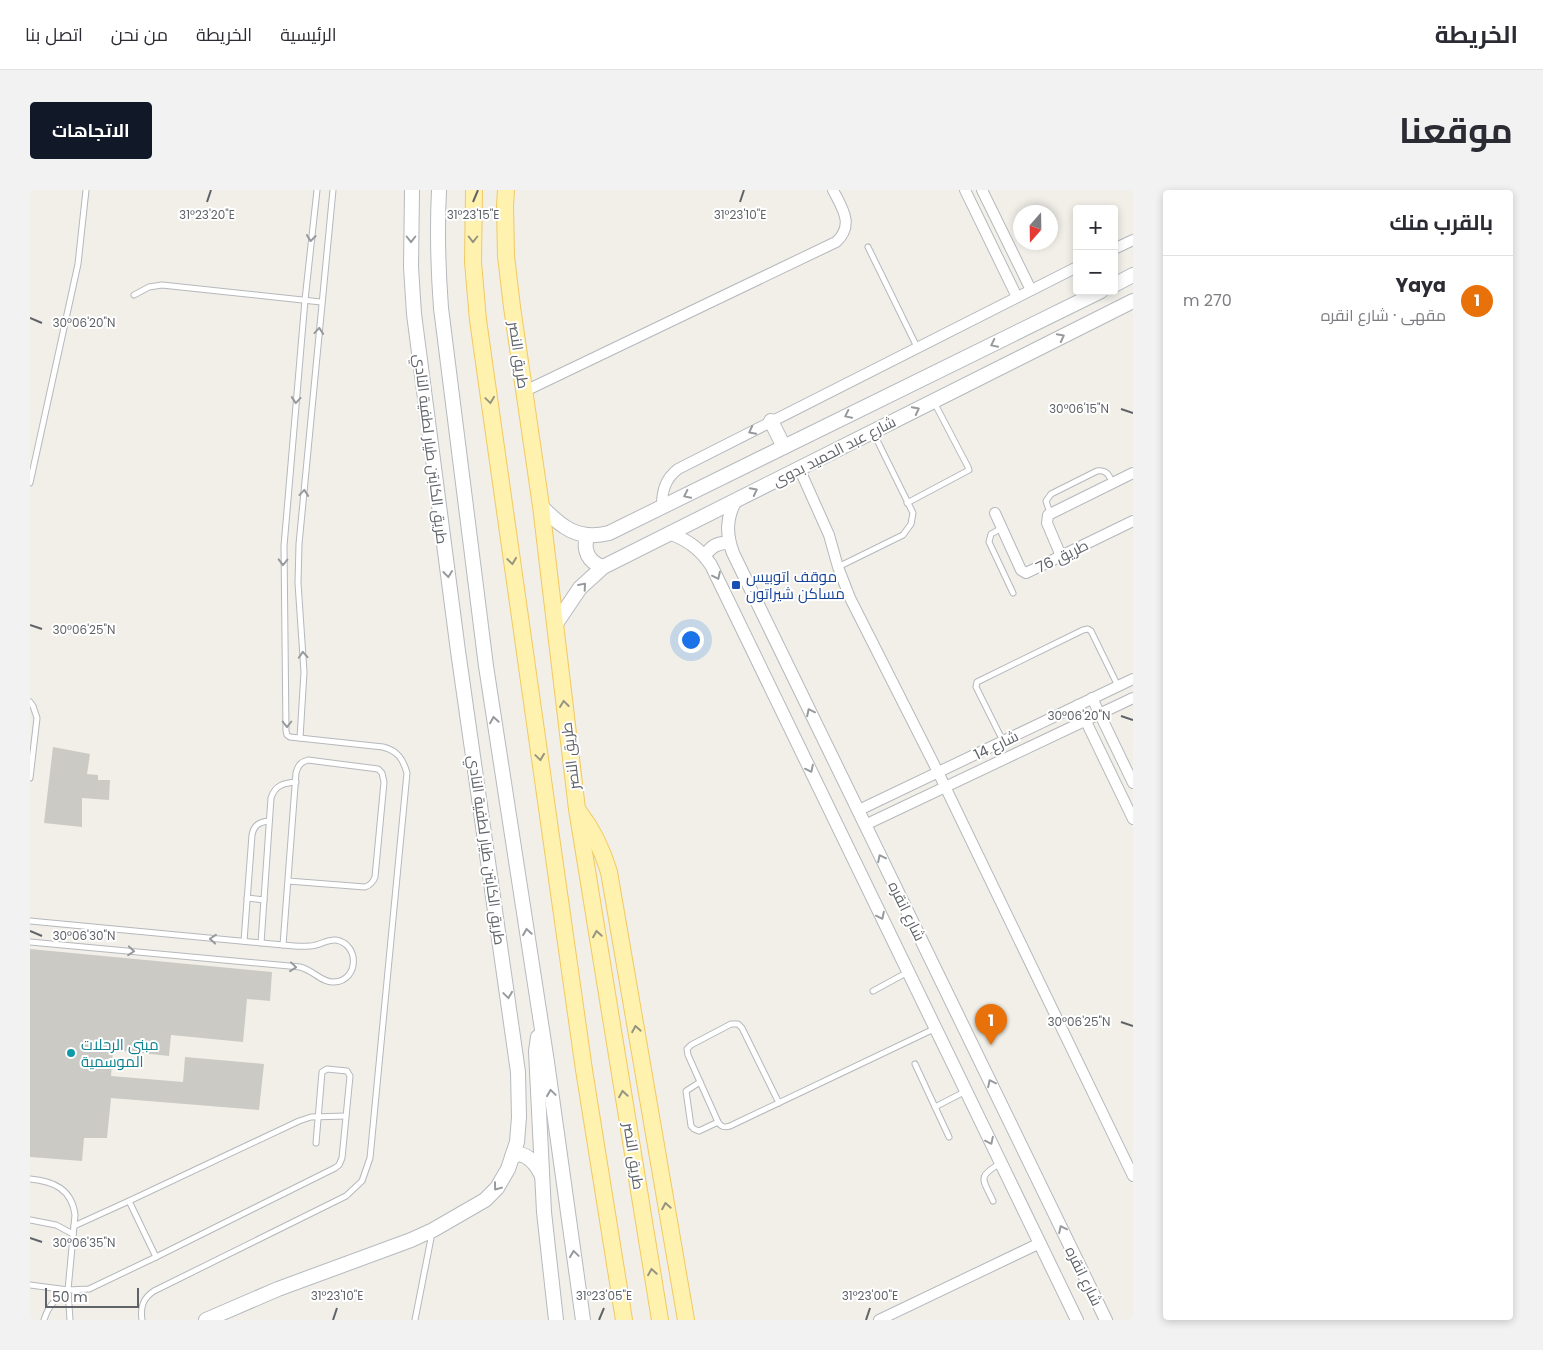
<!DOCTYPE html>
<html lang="ar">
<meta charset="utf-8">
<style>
:root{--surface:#fff;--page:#f2f2f3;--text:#2b2b33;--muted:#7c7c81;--line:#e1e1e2;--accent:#111827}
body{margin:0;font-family:Poppins,Cairo,sans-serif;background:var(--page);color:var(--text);direction:rtl}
.controls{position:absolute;right:15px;top:15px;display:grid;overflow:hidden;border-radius:5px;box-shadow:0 2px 8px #0003}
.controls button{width:45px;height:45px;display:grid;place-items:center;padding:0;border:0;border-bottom:1px solid var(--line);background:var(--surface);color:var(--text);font:25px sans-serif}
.compass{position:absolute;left:983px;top:15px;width:45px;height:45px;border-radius:50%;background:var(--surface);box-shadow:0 2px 8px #0003;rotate:200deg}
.scale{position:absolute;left:15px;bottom:12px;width:94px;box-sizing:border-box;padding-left:5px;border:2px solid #5f6368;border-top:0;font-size:14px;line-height:18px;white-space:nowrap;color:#5f6368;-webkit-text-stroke:4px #fff;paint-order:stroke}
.you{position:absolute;left:660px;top:449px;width:18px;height:18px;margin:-12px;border:4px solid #fff;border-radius:50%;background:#1a73e8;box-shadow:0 0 0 8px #1a73e833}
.badge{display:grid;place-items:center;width:32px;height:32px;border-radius:50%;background:var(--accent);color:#fff;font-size:16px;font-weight:700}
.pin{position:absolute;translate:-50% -41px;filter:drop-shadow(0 1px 2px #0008)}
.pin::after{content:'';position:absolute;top:26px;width:18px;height:15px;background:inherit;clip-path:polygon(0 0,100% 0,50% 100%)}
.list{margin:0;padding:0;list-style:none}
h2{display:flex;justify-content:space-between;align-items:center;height:65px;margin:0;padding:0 20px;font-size:21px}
h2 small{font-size:16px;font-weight:400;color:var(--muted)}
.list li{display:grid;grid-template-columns:32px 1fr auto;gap:15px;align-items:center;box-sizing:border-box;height:90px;padding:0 20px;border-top:1px solid var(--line)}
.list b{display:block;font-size:19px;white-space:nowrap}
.list p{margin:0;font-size:16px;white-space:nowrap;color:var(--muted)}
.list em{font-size:16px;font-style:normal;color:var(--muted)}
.map{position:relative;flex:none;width:1103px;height:1130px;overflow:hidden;direction:ltr;border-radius:5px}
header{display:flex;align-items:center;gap:30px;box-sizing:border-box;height:70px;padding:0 25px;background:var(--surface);border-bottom:1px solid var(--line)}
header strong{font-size:24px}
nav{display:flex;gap:28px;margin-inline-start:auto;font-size:18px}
.intro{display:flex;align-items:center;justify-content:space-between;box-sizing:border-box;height:120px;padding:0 30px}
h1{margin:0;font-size:35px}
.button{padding:12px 22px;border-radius:5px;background:var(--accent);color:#fff;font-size:18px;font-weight:700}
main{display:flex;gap:30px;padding:0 30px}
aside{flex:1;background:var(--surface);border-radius:5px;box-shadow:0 2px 8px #0003}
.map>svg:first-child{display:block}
.building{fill:#cccac5}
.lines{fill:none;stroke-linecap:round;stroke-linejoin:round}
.service-casing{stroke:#b5b8bc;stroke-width:7}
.minor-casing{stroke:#b5b8bc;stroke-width:12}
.tertiary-casing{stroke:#b5b8bc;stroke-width:14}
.secondary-casing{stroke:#b6babf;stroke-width:16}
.primary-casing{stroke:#f2c960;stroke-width:18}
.service{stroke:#fff;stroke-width:5}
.minor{stroke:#fff;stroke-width:10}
.tertiary{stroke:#fff;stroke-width:12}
.secondary{stroke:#fff;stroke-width:14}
.primary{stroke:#fff2af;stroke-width:16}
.oneway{stroke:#979a9d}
.oneway2{stroke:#979581}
.ticks{fill:none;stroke:#5f6368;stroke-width:2}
.transit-dot{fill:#1a4fb4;stroke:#fff;stroke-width:2}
.culture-dot{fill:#0f9aa8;stroke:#fff;stroke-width:2}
.labels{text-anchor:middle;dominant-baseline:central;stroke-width:4;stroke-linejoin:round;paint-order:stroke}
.street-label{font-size:15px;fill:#5f6368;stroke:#fff}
.transit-label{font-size:15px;fill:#164399;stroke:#fff;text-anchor:start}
.culture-label{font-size:15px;fill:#0d838f;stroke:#fff;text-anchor:start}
.ticks-label{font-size:12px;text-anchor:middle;fill:#5f6368;stroke:#fff;stroke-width:4;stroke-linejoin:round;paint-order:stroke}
</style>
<header>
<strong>الخريطة</strong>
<nav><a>الرئيسية</a><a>الخريطة</a><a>من نحن</a><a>اتصل بنا</a></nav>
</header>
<div class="intro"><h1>موقعنا</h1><a class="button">الاتجاهات</a></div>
<main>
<aside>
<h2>بالقرب منك<small></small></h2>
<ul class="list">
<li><span class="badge" style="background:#e8710a">1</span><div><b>Yaya</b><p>مقهى · شارع انقره</p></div><em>270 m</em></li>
</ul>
</aside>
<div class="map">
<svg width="1103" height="1130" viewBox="0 0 1103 1130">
<rect width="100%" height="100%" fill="#f1efe8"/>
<g class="building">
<path d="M23 557 60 564 57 584 68 585V590H80L79 610 52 608V637L14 633Z"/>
<path d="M0 759 242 782 240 811 217 809 213 852 141 845 139 866 83 860 81 886 153 892 155 867 234 874 229 920 81 908 77 948H54L52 971 0 967Z"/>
</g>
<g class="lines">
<g class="service-casing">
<g id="service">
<path d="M838 57 887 157"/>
<path d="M104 105 119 97 132 95 291 112"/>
<path d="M0 293 48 74 56 0"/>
<path d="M877 313 939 280 938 277 904 212"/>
<path d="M1020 323 1016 311 1021 304 1067 281C1077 279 1079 286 1083 293"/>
<path d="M972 338 961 344 959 352 983 403"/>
<path d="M808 377 873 345 881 334 883 323 843 242"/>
<path d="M0 512 3 516 7 528 0 588"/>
<path d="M270 548 274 482 268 393 269 354 303 0"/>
<path d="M973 551 946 497 947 492 1053 440 1058 439 1061 441 1088 496"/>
<path d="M217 708 234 710"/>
<path d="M0 731 253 755C262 756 271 757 280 756 289 756 297 749 306 750 330 754 329 791 304 792 292 793 283 780 270 777L0 752"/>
<path d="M214 751 222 645C224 635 229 632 239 631"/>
<path d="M231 753 241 608C245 595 254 593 266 592"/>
<path d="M253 755 266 583C268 575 271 572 278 570L348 579 352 583 354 592 345 687C343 692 341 695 335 697L258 691"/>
<path d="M843 801 878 782"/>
<path d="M885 874 919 947"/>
<path d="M670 892 656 901 661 936 664 939 669 941 688 932"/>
<path d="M749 913 712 838 708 834H701L661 855 657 859 658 865 688 932C691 937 694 938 700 936L906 838"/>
<path d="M905 917 936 901"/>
<path d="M0 989C23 991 42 999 45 1025L38 1100 40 1130"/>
<path d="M99 1011 126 1067"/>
<path d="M963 1011C953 989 946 987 971 973"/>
<path d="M0 1030 26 1035 43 1044"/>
<path d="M44 1036 99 1011 269 931 281 927 316 926"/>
<path d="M0 1095 38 1100 59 1099 126 1067 305 978 309 975 312 968 320 886 317 881 297 879 292 882 286 953"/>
<path d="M14 1130C19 1114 25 1110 38 1100"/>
<path d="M112 1130C110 1117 113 1108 124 1101L316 1006 332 991 340 968 377 583C373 569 368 561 353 557L260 547 257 545 256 541 254 356 275 110 287 0"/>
<path d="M385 1130 402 1043"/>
</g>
</g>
<g class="minor-casing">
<g id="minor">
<path d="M935 0 987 107"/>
<path d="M952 0 1001 100"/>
<path d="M1084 59 1103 50"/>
<path d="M495 201 806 52C825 35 812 18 803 0"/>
<path d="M769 278 799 345 808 377 820 408 908 582 1103 986"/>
<path d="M632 316C632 301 635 289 648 279L1047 77"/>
<path d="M965 323 991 380 996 383 1103 331"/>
<path d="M1031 366 1017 333 1018 325 1103 283"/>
<path d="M1062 508 1103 593"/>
<path d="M1048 515 1103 629"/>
<path d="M829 620 1103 489"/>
<path d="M835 635 1103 508"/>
<path d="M849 1130 1010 1053"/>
</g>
</g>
<g class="tertiary-casing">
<g id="tertiary">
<path d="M706 310C696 328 696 344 703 363L1076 1130"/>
<path d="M639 343C658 350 670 359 681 375L1047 1130"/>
<path d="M675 366C680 357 688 352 699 353"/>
</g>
</g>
<g class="secondary-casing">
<g id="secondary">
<path d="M409 0C407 40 408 78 411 118L456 476 517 872 553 1130"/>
<path d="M1084 95 1103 85"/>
<path d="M741 231 754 257"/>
<path d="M511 316C531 337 548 351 579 343L1071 101"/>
<path d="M557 346C553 360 558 372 573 377"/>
<path d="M525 435 550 398 573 377 1103 111"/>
<path d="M508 847 506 861 514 1022 526 1130"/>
<path d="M482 967 489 964C500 966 507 975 512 986"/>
<path d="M176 1130 248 1099 381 1050 403 1040 455 1010 467 998 478 979 487 952 489 927 488 882 428 461 384 124 381 77 382 0"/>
</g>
</g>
<g class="primary-casing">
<g id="primary">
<path d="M444 0 443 72 448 130 554 880 594 1130"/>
<path d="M476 0 475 16 476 66 482 117 511 316 547 619 630 1130"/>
<path d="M549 622C563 640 572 659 579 682L656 1130"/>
</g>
</g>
<use href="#service" class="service"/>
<use href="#minor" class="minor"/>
<use href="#tertiary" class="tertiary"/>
<use href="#secondary" class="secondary"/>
<use href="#primary" class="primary"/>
</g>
<defs><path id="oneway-chevron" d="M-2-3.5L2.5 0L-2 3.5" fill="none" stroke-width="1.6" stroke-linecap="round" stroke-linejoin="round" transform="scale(1.25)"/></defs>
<g class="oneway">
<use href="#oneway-chevron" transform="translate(281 48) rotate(96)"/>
<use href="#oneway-chevron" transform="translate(381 49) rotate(90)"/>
<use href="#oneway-chevron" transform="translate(289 141) rotate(-85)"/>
<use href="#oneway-chevron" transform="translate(1031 147) rotate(-27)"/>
<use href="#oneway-chevron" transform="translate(964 154) rotate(154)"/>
<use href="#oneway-chevron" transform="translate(266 210) rotate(95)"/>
<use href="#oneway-chevron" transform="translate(886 220) rotate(-27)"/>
<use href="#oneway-chevron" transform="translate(818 225) rotate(154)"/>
<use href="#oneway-chevron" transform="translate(722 241) rotate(153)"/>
<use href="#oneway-chevron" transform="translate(724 301) rotate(-27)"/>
<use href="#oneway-chevron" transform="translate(274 303) rotate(-85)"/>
<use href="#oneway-chevron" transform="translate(657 305) rotate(154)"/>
<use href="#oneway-chevron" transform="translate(253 372) rotate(91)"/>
<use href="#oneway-chevron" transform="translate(418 384) rotate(83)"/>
<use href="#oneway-chevron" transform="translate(687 386) rotate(64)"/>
<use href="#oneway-chevron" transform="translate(553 396) rotate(-49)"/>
<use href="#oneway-chevron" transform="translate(273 465) rotate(-94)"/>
<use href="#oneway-chevron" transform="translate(780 522) rotate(-116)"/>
<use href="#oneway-chevron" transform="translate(464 530) rotate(-99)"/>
<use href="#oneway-chevron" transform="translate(257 534) rotate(90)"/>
<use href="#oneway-chevron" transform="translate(780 579) rotate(64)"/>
<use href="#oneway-chevron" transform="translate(851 668) rotate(-116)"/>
<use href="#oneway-chevron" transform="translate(851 726) rotate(64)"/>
<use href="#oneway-chevron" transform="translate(497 742) rotate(-99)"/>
<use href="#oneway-chevron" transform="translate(183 749) rotate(-175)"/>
<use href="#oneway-chevron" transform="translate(101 761) rotate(5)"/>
<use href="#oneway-chevron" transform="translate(263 777) rotate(6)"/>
<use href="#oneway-chevron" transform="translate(478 805) rotate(82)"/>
<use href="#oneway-chevron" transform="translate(961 893) rotate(-116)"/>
<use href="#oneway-chevron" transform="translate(521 903) rotate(-98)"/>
<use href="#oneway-chevron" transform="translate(960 951) rotate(64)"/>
<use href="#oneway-chevron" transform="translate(467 997) rotate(127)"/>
<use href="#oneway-chevron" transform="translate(1032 1039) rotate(-116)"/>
<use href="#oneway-chevron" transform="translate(544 1064) rotate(-98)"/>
</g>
<g class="oneway2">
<use href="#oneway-chevron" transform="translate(443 49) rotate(90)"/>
<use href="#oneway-chevron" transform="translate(460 210) rotate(82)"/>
<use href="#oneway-chevron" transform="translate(482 371) rotate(82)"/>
<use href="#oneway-chevron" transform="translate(534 514) rotate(-97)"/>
<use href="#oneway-chevron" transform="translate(510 567) rotate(82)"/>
<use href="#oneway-chevron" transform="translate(567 744) rotate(-99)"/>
<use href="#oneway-chevron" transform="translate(606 839) rotate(-100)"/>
<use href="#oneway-chevron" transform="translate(593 904) rotate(-99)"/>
<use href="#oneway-chevron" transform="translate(636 1016) rotate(-100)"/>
<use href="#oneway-chevron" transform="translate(622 1082) rotate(-99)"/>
</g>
<path class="ticks" d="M177 12 181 0M443 12 448 0M710 12 714 0M0 128 12 133M1091 219 1103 223M0 435 12 439M1091 526 1103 530M0 741 12 746M1091 832 1103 836M0 1048 12 1052M303 1130 307 1118M569 1130 574 1118M836 1130 840 1118"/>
<rect class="transit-dot" x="701" y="390" width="10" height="10" rx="2.5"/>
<circle class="culture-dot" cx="41" cy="863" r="5"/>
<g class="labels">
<g class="street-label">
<text transform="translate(489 165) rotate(82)">طريق النصر</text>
<text transform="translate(401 259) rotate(83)">طريق الكابتن طيار لطفية النادي</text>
<text transform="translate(804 261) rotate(-27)">شارع عبد الحميد بدوى</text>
<text transform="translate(1032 366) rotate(-26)">طريق 76</text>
<text transform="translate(966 555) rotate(-26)">شارع 14</text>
<text transform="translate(540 566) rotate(-97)">طريق النصر</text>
<text transform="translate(457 660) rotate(82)">طريق الكابتن طيار لطفية النادي</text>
<text transform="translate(877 721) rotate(64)">شارع انقره</text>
<text transform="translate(604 966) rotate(81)">طريق النصر</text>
<text transform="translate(1054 1086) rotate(64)">شارع انقره</text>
</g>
<g class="transit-label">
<text x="716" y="386">موقف اتوبيس<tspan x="716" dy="17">مساكن شيراتون</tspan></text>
</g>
<g class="culture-label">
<text x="51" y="854">مبنى الرحلات<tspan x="51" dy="17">الموسمية</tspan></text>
</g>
</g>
<g class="ticks-label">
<text x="177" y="29">31°23'20"E</text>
<text x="443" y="29">31°23'15"E</text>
<text x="710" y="29">31°23'10"E</text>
<text x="54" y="137">30°06'20"N</text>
<text x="1049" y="223">30°06'15"N</text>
<text x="54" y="444">30°06'25"N</text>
<text x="1049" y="530">30°06'20"N</text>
<text x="54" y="750">30°06'30"N</text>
<text x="1049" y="836">30°06'25"N</text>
<text x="54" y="1057">30°06'35"N</text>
<text x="307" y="1110">31°23'10"E</text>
<text x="574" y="1110">31°23'05"E</text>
<text x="840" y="1110">31°23'00"E</text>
</g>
</svg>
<div class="controls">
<button>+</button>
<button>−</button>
</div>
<svg class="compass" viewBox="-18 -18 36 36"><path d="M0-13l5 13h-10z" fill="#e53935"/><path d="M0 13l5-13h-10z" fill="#7c7c81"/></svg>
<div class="scale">50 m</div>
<div class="you"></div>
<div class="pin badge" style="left:961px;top:855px;background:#e8710a">1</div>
</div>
</main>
